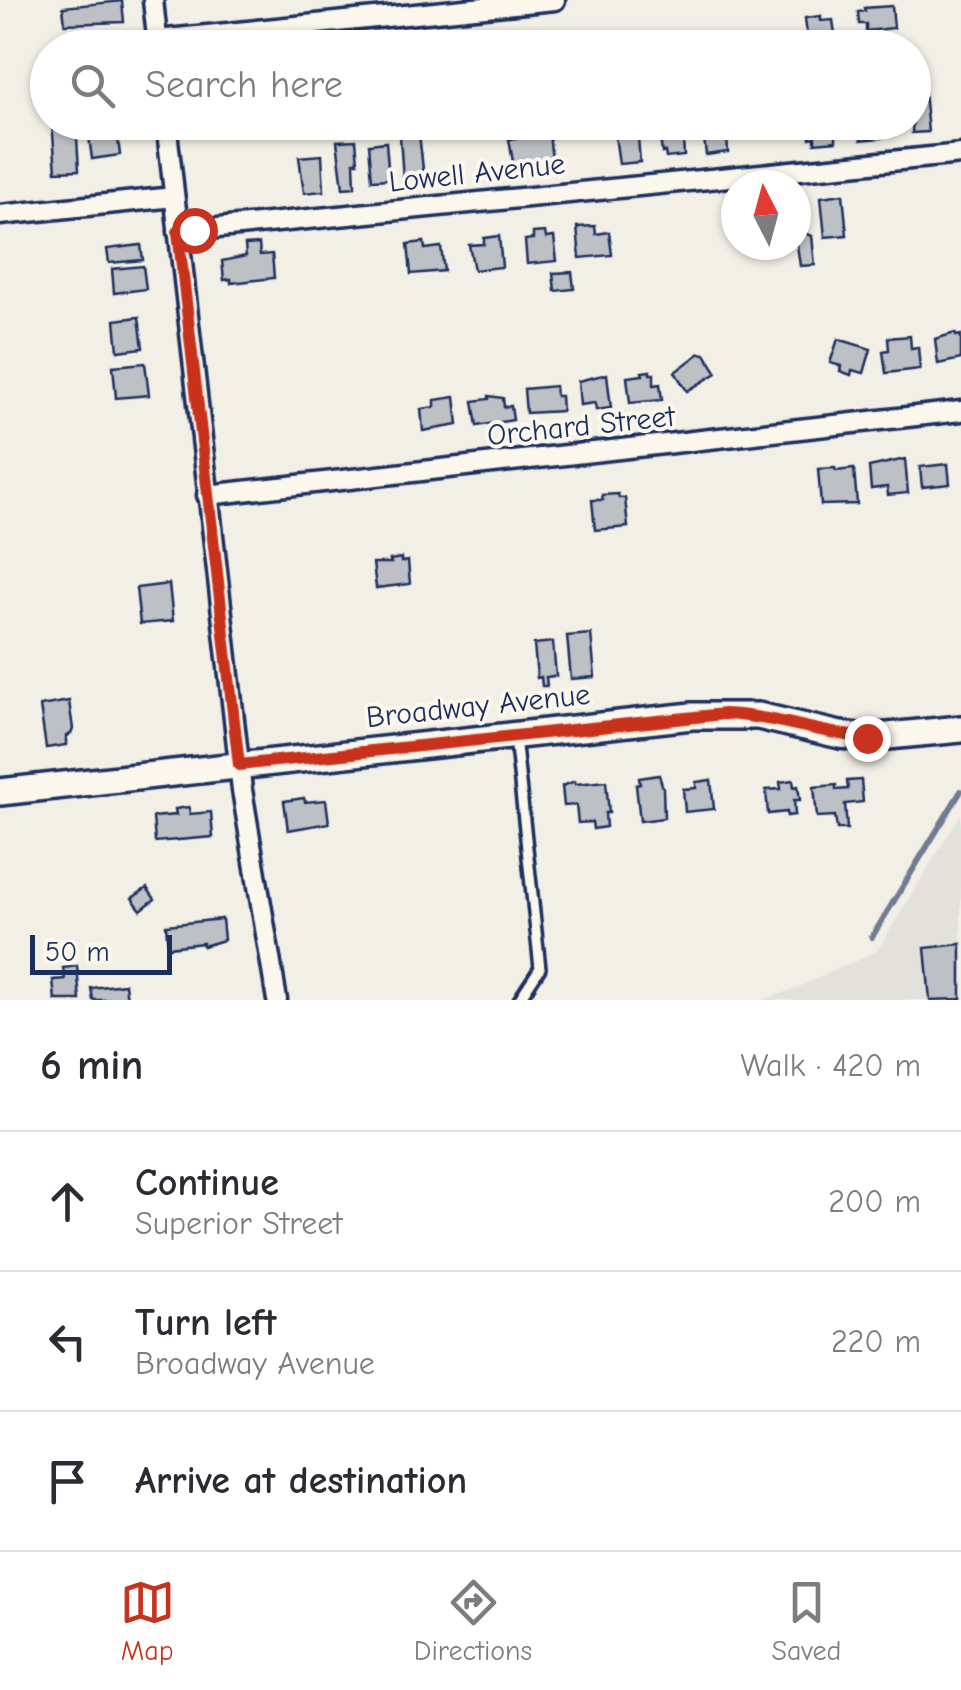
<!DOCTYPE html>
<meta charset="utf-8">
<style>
:root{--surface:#fff;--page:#f7f7f7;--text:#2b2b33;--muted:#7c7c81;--line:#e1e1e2;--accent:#c8321e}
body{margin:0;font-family:"Comic Neue",sans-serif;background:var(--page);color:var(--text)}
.compass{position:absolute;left:721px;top:170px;width:90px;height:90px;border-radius:50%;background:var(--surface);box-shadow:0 2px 8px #0004;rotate:354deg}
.scale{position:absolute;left:30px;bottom:25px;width:142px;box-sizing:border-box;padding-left:10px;border:5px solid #1b2f5e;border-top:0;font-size:28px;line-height:35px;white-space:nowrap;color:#1b2f5e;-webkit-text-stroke:8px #fbf7ec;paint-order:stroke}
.stop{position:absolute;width:30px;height:30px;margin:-22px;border:8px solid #c8321e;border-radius:50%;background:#fff}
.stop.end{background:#c8321e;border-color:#fff;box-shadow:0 2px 10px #0008}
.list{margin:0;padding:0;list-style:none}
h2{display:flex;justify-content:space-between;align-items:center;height:130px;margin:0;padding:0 40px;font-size:42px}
h2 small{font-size:32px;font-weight:400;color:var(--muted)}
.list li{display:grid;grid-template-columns:65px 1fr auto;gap:30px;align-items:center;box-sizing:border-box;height:140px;padding:0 40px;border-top:2px solid var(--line)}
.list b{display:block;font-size:38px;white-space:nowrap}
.list p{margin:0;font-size:32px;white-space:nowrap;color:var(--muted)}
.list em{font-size:32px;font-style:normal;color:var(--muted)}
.icon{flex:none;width:55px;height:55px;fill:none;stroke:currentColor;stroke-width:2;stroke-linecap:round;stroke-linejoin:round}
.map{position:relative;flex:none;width:961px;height:1000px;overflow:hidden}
.search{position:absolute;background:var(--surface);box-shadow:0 2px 8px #0004;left:30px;right:30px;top:30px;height:110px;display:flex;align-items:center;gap:25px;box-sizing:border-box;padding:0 35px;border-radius:55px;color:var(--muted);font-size:38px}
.sheet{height:550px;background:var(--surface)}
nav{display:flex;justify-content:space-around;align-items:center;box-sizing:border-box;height:140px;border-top:2px solid var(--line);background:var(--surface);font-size:28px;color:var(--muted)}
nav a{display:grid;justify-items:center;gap:5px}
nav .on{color:var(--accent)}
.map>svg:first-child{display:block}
.built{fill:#e2e1dc}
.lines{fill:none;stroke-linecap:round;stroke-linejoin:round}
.stream{stroke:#707b93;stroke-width:6}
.building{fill:#bdc0c4;stroke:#1b2f5e;stroke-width:2.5}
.lane-casing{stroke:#1b2f5e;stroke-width:16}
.street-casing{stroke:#1b2f5e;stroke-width:25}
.secondary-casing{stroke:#1b2f5e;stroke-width:32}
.lane{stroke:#fbf7ec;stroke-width:9}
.street{stroke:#fbf7ec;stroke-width:18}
.secondary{stroke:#fbf7ec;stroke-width:25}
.route{stroke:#c8321e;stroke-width:12}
.labels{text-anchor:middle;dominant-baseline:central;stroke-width:8;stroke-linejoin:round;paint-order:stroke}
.street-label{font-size:30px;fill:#1b2f5e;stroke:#fbf7ec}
</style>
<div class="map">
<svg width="961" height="1000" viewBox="0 0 961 1000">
<rect width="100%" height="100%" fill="#f2efe6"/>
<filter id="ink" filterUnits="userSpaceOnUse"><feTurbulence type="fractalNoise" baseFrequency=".01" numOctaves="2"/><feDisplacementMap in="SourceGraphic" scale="20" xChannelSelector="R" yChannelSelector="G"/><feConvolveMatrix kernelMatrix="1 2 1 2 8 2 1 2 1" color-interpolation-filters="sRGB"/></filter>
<g filter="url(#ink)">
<path class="built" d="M961 814V1000H762L792 990 877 951Z"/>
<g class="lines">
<path class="stream" d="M872 937 961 791"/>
</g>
<g class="building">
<path d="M122 1 124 22 65 24 63 7Z"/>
<path d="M892 6 894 28 866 31V24H859L858 12 865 11 864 8Z"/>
<path d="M821 16V21L833 20 836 41 808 45 805 18Z"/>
<path d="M924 92 928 132 912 133 914 93Z"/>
<path d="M52 122H76L79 170 56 171Z"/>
<path d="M87 122H116L120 155 92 159Z"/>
<path d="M658 122H682L684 156 666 158 665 152 662 153Z"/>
<path d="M702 122H726L728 152 706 155Z"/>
<path d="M813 122H836V141L815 143V137L810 138 808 125Z"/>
<path d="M859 122H880L882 138 861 140Z"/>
<path d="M637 125 640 162 619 164 614 128Z"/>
<path d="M419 134 424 178 403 180 400 136Z"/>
<path d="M549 135 552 159 531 161 532 166 514 168 509 139Z"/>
<path d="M356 140 358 162H354L355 187 343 188 337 141Z"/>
<path d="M386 142 389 179 372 180 369 144Z"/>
<path d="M322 155 324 191 304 193 299 157Z"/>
<path d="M843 194 847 235 825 237 821 197Z"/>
<path d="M595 226 596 234 609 232 612 255 580 258 577 227Z"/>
<path d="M545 232 546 238 554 237 557 261 527 264 525 240 533 239V233Z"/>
<path d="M802 232 812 236 815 265 800 266 796 238Z"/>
<path d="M499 236 502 267 474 270 469 245 484 244V238Z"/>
<path d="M424 242 425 249 441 247 444 271 411 274 408 244Z"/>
<path d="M259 244 260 255 272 254 274 278 231 283V279L224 280 222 261 246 256 245 245Z"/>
<path d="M141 245 143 260 109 263 107 249Z"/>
<path d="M143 266 146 289 114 293 112 269Z"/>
<path d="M572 272 574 289 555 291 553 273Z"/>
<path d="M139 317 143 348 118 351 115 320Z"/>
<path d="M955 333 956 336 961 335V359L938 364 935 339Z"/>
<path d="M910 336 911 348 918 347 920 369 886 373 883 351 889 350 888 338Z"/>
<path d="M838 339 871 349 864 373 852 370 851 375 840 371 841 366 830 363Z"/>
<path d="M700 353 705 354 717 373 687 391 675 372Z"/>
<path d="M145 363 149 395 116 398 113 366Z"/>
<path d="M650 371V374H654V385L660 384 662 400 630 403 627 377 643 375 642 372Z"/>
<path d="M607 374 611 408 596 410 595 403 580 405 578 381Z"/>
<path d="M555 386 556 396H561L562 411 526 413 524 389Z"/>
<path d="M489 396 503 398 504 407 511 406 513 420 477 426 473 401 489 399Z"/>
<path d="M455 397 458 425 423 431 421 409 435 407V400Z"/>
<path d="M905 459 908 493 888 495 887 487 871 489 869 467Z"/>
<path d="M948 464 950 484 922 487 920 467Z"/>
<path d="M835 468 836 471 854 469 857 504 821 505 818 469Z"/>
<path d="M618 494 619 498H625L628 527 595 530 592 500H603L602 495Z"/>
<path d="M401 558V562L408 561 410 584 376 588 373 563H391L390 560Z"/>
<path d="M169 584 173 621 140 624 136 588Z"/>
<path d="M591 634 595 677 571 679 567 636Z"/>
<path d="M553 642 556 676 546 677 547 686H542L541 677 537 678 534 644Z"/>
<path d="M69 701 73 729 71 734 66 736V745L46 748 40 706Z"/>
<path d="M659 775 663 788 664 818 640 821 636 785 640 784 639 778Z"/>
<path d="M711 780 714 809 685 812 683 789 696 788V782Z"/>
<path d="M793 780 794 787 798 786 800 800H794L795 815 787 816V812L768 814 766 790 781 789 780 782Z"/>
<path d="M861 780 863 802 845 804 847 829H837L835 816 817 817 814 787 836 785V790L848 789 847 781Z"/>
<path d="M575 781V784L606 781 609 813H605L606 827 593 829 592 822 578 823 576 805 564 806 562 786Z"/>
<path d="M304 798 305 802 326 800 329 823 288 830 284 801Z"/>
<path d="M189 807 190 814 211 812 213 837 155 842 153 817 176 815 175 809Z"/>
<path d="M147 888 155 899 141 910 132 898Z"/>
<path d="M222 919 224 940 203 946V943L168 947 166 925Z"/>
<path d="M961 944V999L930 1000 925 948Z"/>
<path d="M77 966 80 1000H55L53 980 65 979 63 968Z"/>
<path d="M125 984 127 1000H93L91 988Z"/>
</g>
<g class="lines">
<g class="lane-casing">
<path id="lane" d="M515 737 540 968 519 1000"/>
</g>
<g class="street-casing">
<g id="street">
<path d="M153 0 158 47"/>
<path d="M157 40 555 0"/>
<path d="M166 122 242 790 277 1000"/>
<path d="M0 215 174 197"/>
<path d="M178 232 961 154"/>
<path d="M207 495 961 411"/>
</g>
</g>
<g class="secondary-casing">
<path id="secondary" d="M0 792 692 716H758L840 735 867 738 961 729"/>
</g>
<use href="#lane" class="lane"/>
<use href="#street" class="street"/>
<use href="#secondary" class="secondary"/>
</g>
</g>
<g class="lines" filter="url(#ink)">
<path class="route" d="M194 230 178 232 239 765 724 714C773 716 818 733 867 738"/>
</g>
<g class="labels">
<g class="street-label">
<text transform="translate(477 173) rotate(-6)">Lowell Avenue</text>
<text transform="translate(581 426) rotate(-6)">Orchard Street</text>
<text transform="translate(478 706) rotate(-6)">Broadway Avenue</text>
</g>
</g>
</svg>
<svg class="compass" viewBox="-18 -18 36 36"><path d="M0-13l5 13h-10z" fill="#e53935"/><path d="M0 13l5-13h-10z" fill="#7c7c81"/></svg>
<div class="scale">50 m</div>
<div class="stop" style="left:194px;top:230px"></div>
<div class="stop end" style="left:867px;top:738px"></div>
<div class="search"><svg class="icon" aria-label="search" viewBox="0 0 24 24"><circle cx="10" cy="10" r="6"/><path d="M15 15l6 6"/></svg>Search here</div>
</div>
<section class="sheet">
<h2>6 min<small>Walk · 420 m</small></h2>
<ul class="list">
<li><svg class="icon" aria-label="ahead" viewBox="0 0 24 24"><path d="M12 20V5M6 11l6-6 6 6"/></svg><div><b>Continue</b><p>Superior Street</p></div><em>200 m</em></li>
<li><svg class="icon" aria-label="left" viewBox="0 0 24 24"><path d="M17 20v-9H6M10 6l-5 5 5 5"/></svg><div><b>Turn left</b><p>Broadway Avenue</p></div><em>220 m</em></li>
<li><svg class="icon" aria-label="arrive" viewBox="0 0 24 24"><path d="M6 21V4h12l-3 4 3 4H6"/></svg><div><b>Arrive at destination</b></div></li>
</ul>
</section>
<nav>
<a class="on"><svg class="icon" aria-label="map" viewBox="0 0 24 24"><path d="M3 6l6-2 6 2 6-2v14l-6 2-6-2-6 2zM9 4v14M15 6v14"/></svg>Map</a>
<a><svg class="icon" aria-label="directions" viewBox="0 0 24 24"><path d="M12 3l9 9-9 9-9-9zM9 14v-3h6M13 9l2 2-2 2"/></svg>Directions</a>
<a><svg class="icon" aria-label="saved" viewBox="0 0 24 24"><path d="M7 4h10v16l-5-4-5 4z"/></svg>Saved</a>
</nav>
